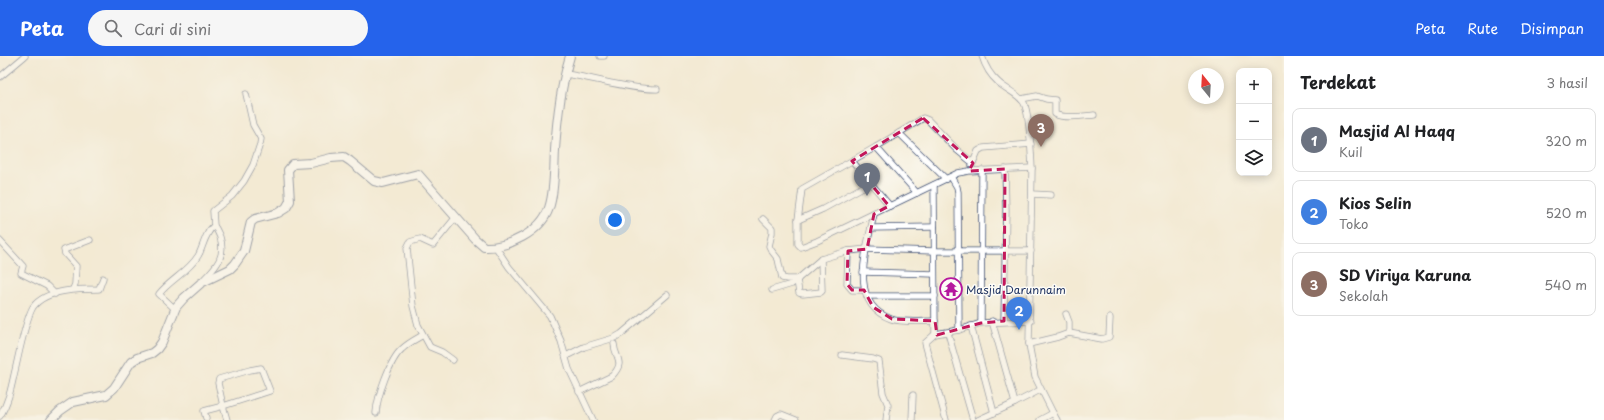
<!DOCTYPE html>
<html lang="id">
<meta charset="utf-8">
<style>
:root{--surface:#fff;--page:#f6f6f6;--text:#202124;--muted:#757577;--line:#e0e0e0;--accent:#2563eb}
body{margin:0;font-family:"Playpen Sans",sans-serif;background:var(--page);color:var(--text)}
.controls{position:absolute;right:12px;top:12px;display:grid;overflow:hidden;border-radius:8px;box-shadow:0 2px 10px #0003}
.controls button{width:36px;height:36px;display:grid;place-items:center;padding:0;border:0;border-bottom:1px solid var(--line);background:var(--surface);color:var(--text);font:20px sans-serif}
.compass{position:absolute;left:1188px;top:12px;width:36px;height:36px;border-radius:50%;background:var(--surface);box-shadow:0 2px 10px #0003;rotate:342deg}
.you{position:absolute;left:615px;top:164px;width:14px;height:14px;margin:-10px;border:3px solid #fff;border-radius:50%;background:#1a73e8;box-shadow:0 0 0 6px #1a73e833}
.badge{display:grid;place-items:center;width:26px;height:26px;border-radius:50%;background:var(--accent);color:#fff;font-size:13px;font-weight:700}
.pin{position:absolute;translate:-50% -33px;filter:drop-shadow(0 1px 2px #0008)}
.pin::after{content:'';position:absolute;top:21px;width:14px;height:12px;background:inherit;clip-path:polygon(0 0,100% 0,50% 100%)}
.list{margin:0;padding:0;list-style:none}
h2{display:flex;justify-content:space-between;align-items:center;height:52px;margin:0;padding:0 16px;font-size:17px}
h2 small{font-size:13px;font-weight:400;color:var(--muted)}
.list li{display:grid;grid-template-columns:26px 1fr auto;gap:12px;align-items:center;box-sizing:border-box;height:64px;margin:0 8px 8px;padding:0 8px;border:1px solid var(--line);border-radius:8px}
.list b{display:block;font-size:15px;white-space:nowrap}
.list p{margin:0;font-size:13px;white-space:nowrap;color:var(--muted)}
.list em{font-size:13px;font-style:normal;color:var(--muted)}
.icon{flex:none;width:22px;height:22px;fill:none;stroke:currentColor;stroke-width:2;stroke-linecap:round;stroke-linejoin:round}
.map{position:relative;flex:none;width:1284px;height:364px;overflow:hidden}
header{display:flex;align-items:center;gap:24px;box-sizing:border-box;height:56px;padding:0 20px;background:var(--accent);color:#fff}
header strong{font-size:19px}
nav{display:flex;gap:22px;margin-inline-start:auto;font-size:14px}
.search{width:280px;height:36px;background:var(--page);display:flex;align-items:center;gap:10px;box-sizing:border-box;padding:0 14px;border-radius:22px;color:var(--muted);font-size:15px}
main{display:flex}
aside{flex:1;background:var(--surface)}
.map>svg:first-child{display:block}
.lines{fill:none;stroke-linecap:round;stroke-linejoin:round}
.minor-casing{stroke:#3b4b70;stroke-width:7}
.highway-casing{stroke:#3b4b70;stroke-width:10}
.minor{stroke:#fff;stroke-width:5.5}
.highway{stroke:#fff;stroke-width:8}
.marked{fill:none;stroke:#c2185b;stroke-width:3;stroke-dasharray:8 5;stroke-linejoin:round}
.labels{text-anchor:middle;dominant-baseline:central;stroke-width:3;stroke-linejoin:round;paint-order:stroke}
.poi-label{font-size:11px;fill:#1b2f5e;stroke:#fdfcf7;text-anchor:start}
</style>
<header>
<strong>Peta</strong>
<div class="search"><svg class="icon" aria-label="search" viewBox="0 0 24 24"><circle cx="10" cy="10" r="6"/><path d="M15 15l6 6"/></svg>Cari di sini</div>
<nav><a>Peta</a><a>Rute</a><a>Disimpan</a></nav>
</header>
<main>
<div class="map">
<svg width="1284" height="364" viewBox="0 0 1284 364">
<rect width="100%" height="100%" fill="#fdfcf7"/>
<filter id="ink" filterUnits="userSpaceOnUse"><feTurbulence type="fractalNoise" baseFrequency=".025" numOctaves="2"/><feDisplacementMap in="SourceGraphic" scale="8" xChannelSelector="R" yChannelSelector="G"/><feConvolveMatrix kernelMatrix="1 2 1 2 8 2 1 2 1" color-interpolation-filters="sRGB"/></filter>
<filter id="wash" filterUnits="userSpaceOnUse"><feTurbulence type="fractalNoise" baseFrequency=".012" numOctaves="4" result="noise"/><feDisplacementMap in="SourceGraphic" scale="16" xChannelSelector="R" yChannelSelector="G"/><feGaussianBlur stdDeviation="0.9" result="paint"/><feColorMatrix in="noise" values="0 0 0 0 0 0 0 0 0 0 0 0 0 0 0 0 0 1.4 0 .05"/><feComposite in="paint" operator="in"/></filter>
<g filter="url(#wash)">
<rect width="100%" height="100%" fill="#f3ead3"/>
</g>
<g filter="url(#ink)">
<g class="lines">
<g class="minor-casing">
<g id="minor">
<path d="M600 0H604"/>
<path d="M982 0C985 10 990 19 998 26 1006 34 1018 37 1024 47 1030 59 1031 97 1032 112L1029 288 1035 321 1053 357 1040 364"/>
<path d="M565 18C596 22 626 33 657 33"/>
<path d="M0 21 25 0"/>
<path d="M1021 43 1037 40 1046 43 1055 44V58C1063 63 1084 60 1094 59"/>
<path d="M899 77 946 123"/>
<path d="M876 91 917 137"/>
<path d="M852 105 890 150"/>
<path d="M973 107 957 94 928 64 923 62 920 64 876 91 802 133 798 164V188L801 191 817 185 958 117 969 115 1032 112"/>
<path d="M972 109 978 95 983 92 1031 88"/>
<path d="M951 121 957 131 958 136 959 274"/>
<path d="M934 129 935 278 959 274 981 267 1031 265"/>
<path d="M1032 138 1051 139"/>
<path d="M874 158C867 192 847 247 891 263 902 267 923 265 935 265"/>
<path d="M763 163 772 172V177L769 190 771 194 778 203 782 222 787 223H798"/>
<path d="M798 164 823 153 870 127"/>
<path d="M214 170 213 155 232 140 244 125 253 109 260 88 261 83 253 69 246 38"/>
<path d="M871 172 934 171"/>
<path d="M0 185 23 210 21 217 47 230 55 238"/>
<path d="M495 190 509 211 550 260 561 285 569 313 593 364"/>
<path d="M848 195 847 228 852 234H864"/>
<path d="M863 216 934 218"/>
<path d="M797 224 799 237 803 238 821 236 822 235 821 203"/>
<path d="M73 233 75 228 76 210 65 198 64 194 90 184"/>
<path d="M772 234 792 228 821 203 848 195 867 193 935 195H1031"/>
<path d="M867 240H935"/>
<path d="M175 253 159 238C170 224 188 216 198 200 203 192 205 176 214 170 217 173 218 177 220 181 226 200 217 210 204 223"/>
<path d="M1004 265 1006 154 1005 113"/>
<path d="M981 267 982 114"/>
<path d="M971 270 994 357"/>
<path d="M948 277 973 364"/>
<path d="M1069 277 1102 283 1109 281 1110 262"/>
<path d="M935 278 925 287 946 364"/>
<path d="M1029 288 1058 281 1069 277V266L1066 258"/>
<path d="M842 299 873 303 879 305 883 337 888 349 886 364"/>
<path d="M566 300 584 291 614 282 621 278 667 239"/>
<path d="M453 304 442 296 430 291 418 269 413 250 407 192 410 186 420 183 433 189 456 161"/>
<path d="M579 336 612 320C626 305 615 303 614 288"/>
<path d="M1015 347 1040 334"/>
<path d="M376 357C377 341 390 303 402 293 408 287 416 283 423 279"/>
<path d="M1053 357 1057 364"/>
<path d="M0 360C8 347 11 333 14 319 18 303 25 264 33 251 46 233 80 233 99 233L103 222"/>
<path d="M206 362 204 355 223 350 218 327 219 323 250 314 261 312 270 335 223 350 227 364"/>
<path d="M775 364 777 360 781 358 796 364"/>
<path d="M912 364 913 339"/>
<path d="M978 364 1015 347 992 265"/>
</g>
</g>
<g class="highway-casing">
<path id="highway" d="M51 364 60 355 73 346 106 339 114 332 131 306 137 302 152 297 157 293 162 286 176 251 184 242 201 227 230 213 235 208 244 195 251 166 255 163 278 157 286 152 290 145 288 114 293 108 311 107 331 102 344 101 350 105 374 125 383 127 418 118 475 183 484 191C508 192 541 176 549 152 555 135 554 111 555 94 557 62 561 30 570 0"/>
</g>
<use href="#minor" class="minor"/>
<use href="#highway" class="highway"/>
</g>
</g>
<path d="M0 0H1284V364H0ZM923 62 973 107 969 115 1005 113 1004 265 981 267 937 279 935 265 892 263 873 251 864 234H852L847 228 848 195 867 193 874 158 889 150 852 105Z" fill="#f3ead3" fill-opacity=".55" fill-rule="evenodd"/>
<path class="marked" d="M923 62 973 107 969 115 1005 113 1004 265 981 267 937 279 935 265 892 263 873 251 864 234H852L847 228 848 195 867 193 874 158 889 150 852 105Z"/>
<defs>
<g id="temple-ring" transform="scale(1.15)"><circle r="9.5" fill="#fdfcf7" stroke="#b5179e" stroke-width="1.5"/><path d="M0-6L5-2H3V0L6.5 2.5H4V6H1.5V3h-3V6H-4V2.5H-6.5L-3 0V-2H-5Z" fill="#b5179e"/></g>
</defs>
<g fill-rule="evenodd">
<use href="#temple-ring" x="951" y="233"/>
</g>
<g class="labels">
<g class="poi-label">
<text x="966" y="233">Masjid Darunnaim</text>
</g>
</g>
</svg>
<div class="controls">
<button>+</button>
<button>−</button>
<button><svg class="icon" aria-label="layers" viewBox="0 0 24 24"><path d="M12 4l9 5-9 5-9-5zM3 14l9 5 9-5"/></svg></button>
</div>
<svg class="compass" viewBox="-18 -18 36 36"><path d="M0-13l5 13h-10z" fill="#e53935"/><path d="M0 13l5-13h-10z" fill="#757577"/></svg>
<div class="you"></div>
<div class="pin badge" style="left:867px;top:140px;background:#6b7280">1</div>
<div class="pin badge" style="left:1019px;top:274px;background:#3f7fe0">2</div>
<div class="pin badge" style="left:1041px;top:91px;background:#8d6e63">3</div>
</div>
<aside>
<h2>Terdekat<small>3 hasil</small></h2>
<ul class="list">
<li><span class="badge" style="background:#6b7280">1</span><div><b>Masjid Al Haqq</b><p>Kuil</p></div><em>320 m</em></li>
<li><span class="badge" style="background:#3f7fe0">2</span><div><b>Kios Selin</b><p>Toko</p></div><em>520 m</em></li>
<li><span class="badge" style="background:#8d6e63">3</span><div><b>SD Viriya Karuna</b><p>Sekolah</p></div><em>540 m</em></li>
</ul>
</aside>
</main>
